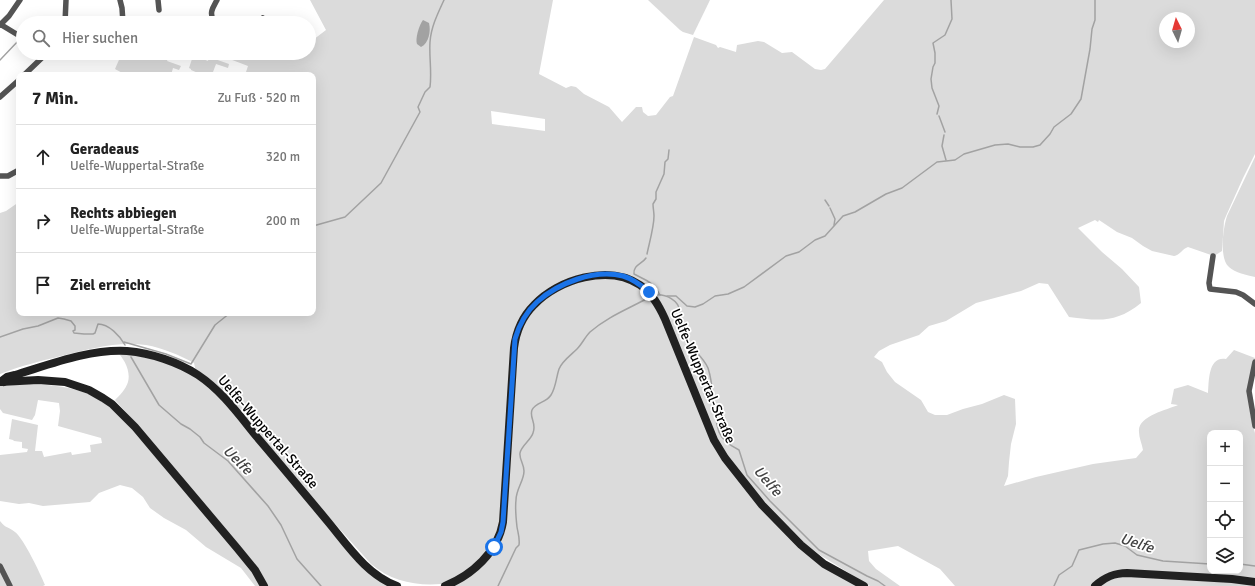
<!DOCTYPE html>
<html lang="de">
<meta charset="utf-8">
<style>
:root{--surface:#fff;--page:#f2f2f2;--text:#222;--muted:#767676;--line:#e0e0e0}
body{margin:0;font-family:Signika,sans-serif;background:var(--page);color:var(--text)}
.controls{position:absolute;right:12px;bottom:12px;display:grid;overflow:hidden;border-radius:8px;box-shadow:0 4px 16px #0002}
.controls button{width:36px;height:36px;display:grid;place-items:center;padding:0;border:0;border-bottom:1px solid var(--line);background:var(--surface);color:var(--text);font:20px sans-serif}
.compass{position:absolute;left:1159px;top:12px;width:36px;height:36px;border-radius:50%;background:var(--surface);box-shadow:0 4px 16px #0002;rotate:355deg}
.stop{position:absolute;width:12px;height:12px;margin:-9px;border:3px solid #1a73e8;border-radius:50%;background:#fff}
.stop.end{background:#1a73e8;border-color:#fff;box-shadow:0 1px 4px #0008}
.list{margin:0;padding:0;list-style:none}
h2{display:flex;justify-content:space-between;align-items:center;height:52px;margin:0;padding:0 16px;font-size:17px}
h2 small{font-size:13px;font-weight:400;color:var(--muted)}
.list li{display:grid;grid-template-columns:26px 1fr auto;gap:12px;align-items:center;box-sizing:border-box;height:64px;padding:0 16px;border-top:1px solid var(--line)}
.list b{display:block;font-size:15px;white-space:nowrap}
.list p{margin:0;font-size:13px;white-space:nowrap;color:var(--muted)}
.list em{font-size:13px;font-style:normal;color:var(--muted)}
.icon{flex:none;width:22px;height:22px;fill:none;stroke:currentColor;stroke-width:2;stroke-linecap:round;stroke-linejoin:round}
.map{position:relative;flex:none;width:1255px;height:586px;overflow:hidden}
.search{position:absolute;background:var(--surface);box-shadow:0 4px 16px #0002;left:16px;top:16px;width:300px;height:44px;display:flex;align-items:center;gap:10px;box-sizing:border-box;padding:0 14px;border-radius:22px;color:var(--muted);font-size:15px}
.panel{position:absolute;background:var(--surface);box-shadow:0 4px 16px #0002;left:16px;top:72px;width:300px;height:244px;border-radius:8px}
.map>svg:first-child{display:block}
.green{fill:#dbdbdb;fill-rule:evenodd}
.water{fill:#a2a2a2}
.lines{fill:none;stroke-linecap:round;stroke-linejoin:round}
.stream{stroke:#a2a2a2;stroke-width:1.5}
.minor{stroke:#545454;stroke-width:5.5}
.secondary{stroke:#212121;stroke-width:8}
.route{stroke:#1a73e8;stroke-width:5}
.labels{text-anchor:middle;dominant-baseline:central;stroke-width:3.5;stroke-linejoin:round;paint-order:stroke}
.street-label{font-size:14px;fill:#000;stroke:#fff}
.water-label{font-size:15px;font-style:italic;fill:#434343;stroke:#fff}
</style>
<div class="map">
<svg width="1255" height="586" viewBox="0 0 1255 586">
<rect width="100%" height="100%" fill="#fff"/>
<g class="green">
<path d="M310 0H553L539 74 566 88 571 86 576 87 584 94 609 107 622 122 636 107H642L643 112 648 116 656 115 670 97 673 96 694 37 716 45 718 48 720 47 736 52 737 45 758 41 764 42 782 53 792 52 815 69 821 70 825 69 884 0H1255V154L1243 178 1226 216 1224 221 1222 251 1214 256 1188 247C1182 249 1180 255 1174 256L1152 251 1143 246 1132 238 1117 232 1099 220 1098 222 1095 220 1078 228 1102 252 1122 269 1139 287 1141 303C1116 323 1100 321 1069 317L1048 284 1039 283 1021 291 976 303 946 321 929 326 919 335 890 345 879 351 874 357 882 362 887 372 895 382 921 400 928 412 935 415H947L963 409 982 404 1004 395 1015 399 1016 424 1011 444 1009 462 1008 476 1004 486 1036 477 1093 464 1136 458 1143 450C1142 444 1139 438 1139 432 1137 416 1167 410 1178 405L1171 404 1174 389 1188 385 1208 393C1209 381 1208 356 1226 359L1234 350 1255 358C1254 364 1251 370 1250 376 1247 396 1249 414 1255 433V581L1232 578 1120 572C1109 574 1102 578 1094 586H955L940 569 898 546 868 551 869 561 876 569 900 586H870L820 555 789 532 763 504 729 462 720 448 713 436 690 379 693 378 688 371 668 326 714 440 725 458 762 505 801 545 824 564 864 586H445C472 575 498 553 503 522L514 348C518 311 546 289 580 279 591 276 603 273 614 275 624 276 631 280 640 284 625 270 598 269 579 275 556 284 531 297 520 320 509 345 510 377 509 404 508 432 506 460 504 489 503 502 504 518 500 531 494 554 464 578 441 584 415 586 391 581 371 564L311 497 249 421 215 386 196 372 194 363C179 355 163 348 146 345 117 341 89 349 61 356 41 361 20 366 0 374V213L6 211 19 202V313H313V75H245L248 66 227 58 229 53H271L280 59 287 60 296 53H309V43L326 30ZM1165 18H1189V42H1165ZM491 111 545 119V131L492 124ZM1210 433H1240V571H1210Z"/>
<path d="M648 0H710L693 35 683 32 680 30Z"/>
<path d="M122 53H150L156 56 158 53H170L167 61 181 66 179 70 173 68 171 75H126L115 69Z"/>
<path d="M174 53H195L200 55V58L208 61 209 57 229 64 228 68 216 64 213 72 217 73 216 75H198V73L191 70V69L189 68 192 59Z"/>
<path d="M1255 157V277C1247 275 1235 273 1229 267 1219 259 1223 228 1227 216Z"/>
<path d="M116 351 149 355 205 380 364 564 397 586H268L259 569 250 558 134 421 115 400C119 396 126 389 128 382 131 371 124 358 116 351Z"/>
<path d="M29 384C68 386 91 388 121 417L247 563 260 586H255L241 568 206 547 186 530 164 518 150 508 143 497 132 488 120 485 99 493 90 502 43 506 29 503 19 504 0 501V455L27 452 28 449 22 448V442L14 441 13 440 9 439 12 419 38 425 35 451H42L44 457 71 452 72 455 91 452 90 445 102 443 101 438 58 426 60 411 59 403 38 400 35 415 32 420 3 413 0 409V386Z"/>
<path d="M0 521C6 529 8 526 15 532 24 539 40 573 45 585L43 586H0Z"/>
<path d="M1111 575 1255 582V586H1095Z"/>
</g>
<path class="water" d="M423 20 429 23C431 31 429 43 421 47L417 44C415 39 419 25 423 20Z"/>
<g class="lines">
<g class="stream">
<path d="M0 60 19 40"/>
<path d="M937 114 939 106 932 88 931 79 933 67 935 63V53L933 43 945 35 952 19 951 0"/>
<path d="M939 116 945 132"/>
<path d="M944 135 942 146 946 160"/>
<path d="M825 200 829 206"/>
<path d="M830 208 835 219 834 225"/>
<path d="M313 226 345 217 381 183 420 112 418 107 425 92 430 87C432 72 429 57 430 42 431 27 438 13 444 0"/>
<path d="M647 254C649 244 654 227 654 216 654 212 653 208 653 204L656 199V192L664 174 665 162 668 159 669 150"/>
<path d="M646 258C642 264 633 265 634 274 647 281 652 281 660 295"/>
<path d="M655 295C666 294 679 300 680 312 681 316 680 320 681 324 682 329 684 335 686 339 692 350 703 356 708 368 715 389 712 412 719 432 722 440 731 446 739 450L747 475 770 501 819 550 867 576 878 581 885 586"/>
<path d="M667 296H676L687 306 695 307 703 304 715 296 728 294 744 287 786 256 799 252 815 240 825 236 843 216 855 212 886 194 902 188 937 162 955 160 964 154 995 145 1008 144 1020 147H1033L1040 145 1050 134 1054 127 1071 114 1081 99 1090 49 1092 29 1095 20V0"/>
<path d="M0 337 23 329 38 326 58 318 64 319 71 321 75 326V330L73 331 74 333 84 334H93L95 333 98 324C109 324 120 336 125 345"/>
<path d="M124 342 166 354 191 364 215 325 230 313"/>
<path d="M131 357 159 405 181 424 190 429 200 437 204 443 228 461 268 506 281 525 297 559 321 586"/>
<path d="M1240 564 1255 566"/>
<path d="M498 586 516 548 519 545C520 538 518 533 517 527 516 518 515 508 516 500 516 489 524 481 524 471 524 464 519 459 520 453 521 446 531 440 533 433 537 423 529 418 532 410 536 402 546 403 551 395 556 387 556 378 559 369 562 361 571 355 577 349 582 344 585 337 590 332 607 317 628 309 648 298"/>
<path d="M1054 586 1059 575 1072 566 1079 550 1103 544 1115 543 1125 546 1137 555 1163 561 1210 564"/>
</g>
<g class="minor">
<path d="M120 0 122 8 123 23"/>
<path d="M158 0 159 10"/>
<path d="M217 0C214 6 209 12 213 19L226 23"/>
<path d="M65 23 66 0"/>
<path d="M260 23 263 18"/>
<path d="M0 24 23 38"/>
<path d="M0 25 9 16 20 0"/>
<path d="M24 75 47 53"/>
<path d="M0 97 19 80"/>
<path d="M0 176H8L19 170"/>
<path d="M1213 256 1209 283 1210 289 1236 292 1243 295 1255 304"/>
<path d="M1255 362 1249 391 1255 426"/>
<path d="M0 566 10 586"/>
</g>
<g class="secondary">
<path d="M1 382 38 380 65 382 89 390 103 398 112 404 135 427 237 548 255 570 264 586"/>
<path d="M4 382 3 380 7 377 15 375C51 364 89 349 127 351 151 353 178 362 198 375 222 391 239 415 257 437 281 465 305 494 329 523 348 546 367 575 397 586"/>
<path d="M445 586C472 575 498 552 503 522L514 348C516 332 522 317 534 305 558 279 609 264 640 285 652 293 659 306 665 319L714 440 725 458 762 505 801 545 824 564 864 586"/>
<path d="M1095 586C1105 577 1114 573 1127 573L1232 579 1255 582"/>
</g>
</g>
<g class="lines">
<path class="route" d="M494 547 501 532 503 522 515 339C519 325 526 312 537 302 558 283 594 269 623 276 633 279 641 285 649 292"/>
</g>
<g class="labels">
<g class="street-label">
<text transform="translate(703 376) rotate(67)">Uelfe-Wuppertal-Straße</text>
<text transform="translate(268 432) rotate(49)">Uelfe-Wuppertal-Straße</text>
</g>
<g class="water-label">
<text transform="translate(238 460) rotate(45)">Uelfe</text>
<text transform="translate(768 481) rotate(49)">Uelfe</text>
<text transform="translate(1137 543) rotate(18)">Uelfe</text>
</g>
</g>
</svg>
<div class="controls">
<button>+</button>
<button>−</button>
<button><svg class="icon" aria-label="locate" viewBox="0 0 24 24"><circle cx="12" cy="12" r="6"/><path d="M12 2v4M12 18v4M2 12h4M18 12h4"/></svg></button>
<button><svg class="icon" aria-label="layers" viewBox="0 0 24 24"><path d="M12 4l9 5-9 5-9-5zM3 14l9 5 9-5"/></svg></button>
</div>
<svg class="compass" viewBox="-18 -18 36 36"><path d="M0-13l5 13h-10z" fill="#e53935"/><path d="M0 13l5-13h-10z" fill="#767676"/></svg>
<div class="stop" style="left:494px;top:547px"></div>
<div class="stop end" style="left:649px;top:292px"></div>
<div class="search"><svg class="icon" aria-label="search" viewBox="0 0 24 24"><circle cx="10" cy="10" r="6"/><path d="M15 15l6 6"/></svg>Hier suchen</div>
<section class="panel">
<h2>7 Min.<small>Zu Fuß · 520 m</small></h2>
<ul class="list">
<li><svg class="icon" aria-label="ahead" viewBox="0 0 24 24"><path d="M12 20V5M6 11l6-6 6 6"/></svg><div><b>Geradeaus</b><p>Uelfe-Wuppertal-Straße</p></div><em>320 m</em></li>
<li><svg class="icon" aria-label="right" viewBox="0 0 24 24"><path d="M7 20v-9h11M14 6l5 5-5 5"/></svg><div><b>Rechts abbiegen</b><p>Uelfe-Wuppertal-Straße</p></div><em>200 m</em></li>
<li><svg class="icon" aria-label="arrive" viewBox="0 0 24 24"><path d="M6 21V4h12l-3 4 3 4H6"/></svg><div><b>Ziel erreicht</b></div></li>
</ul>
</section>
</div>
